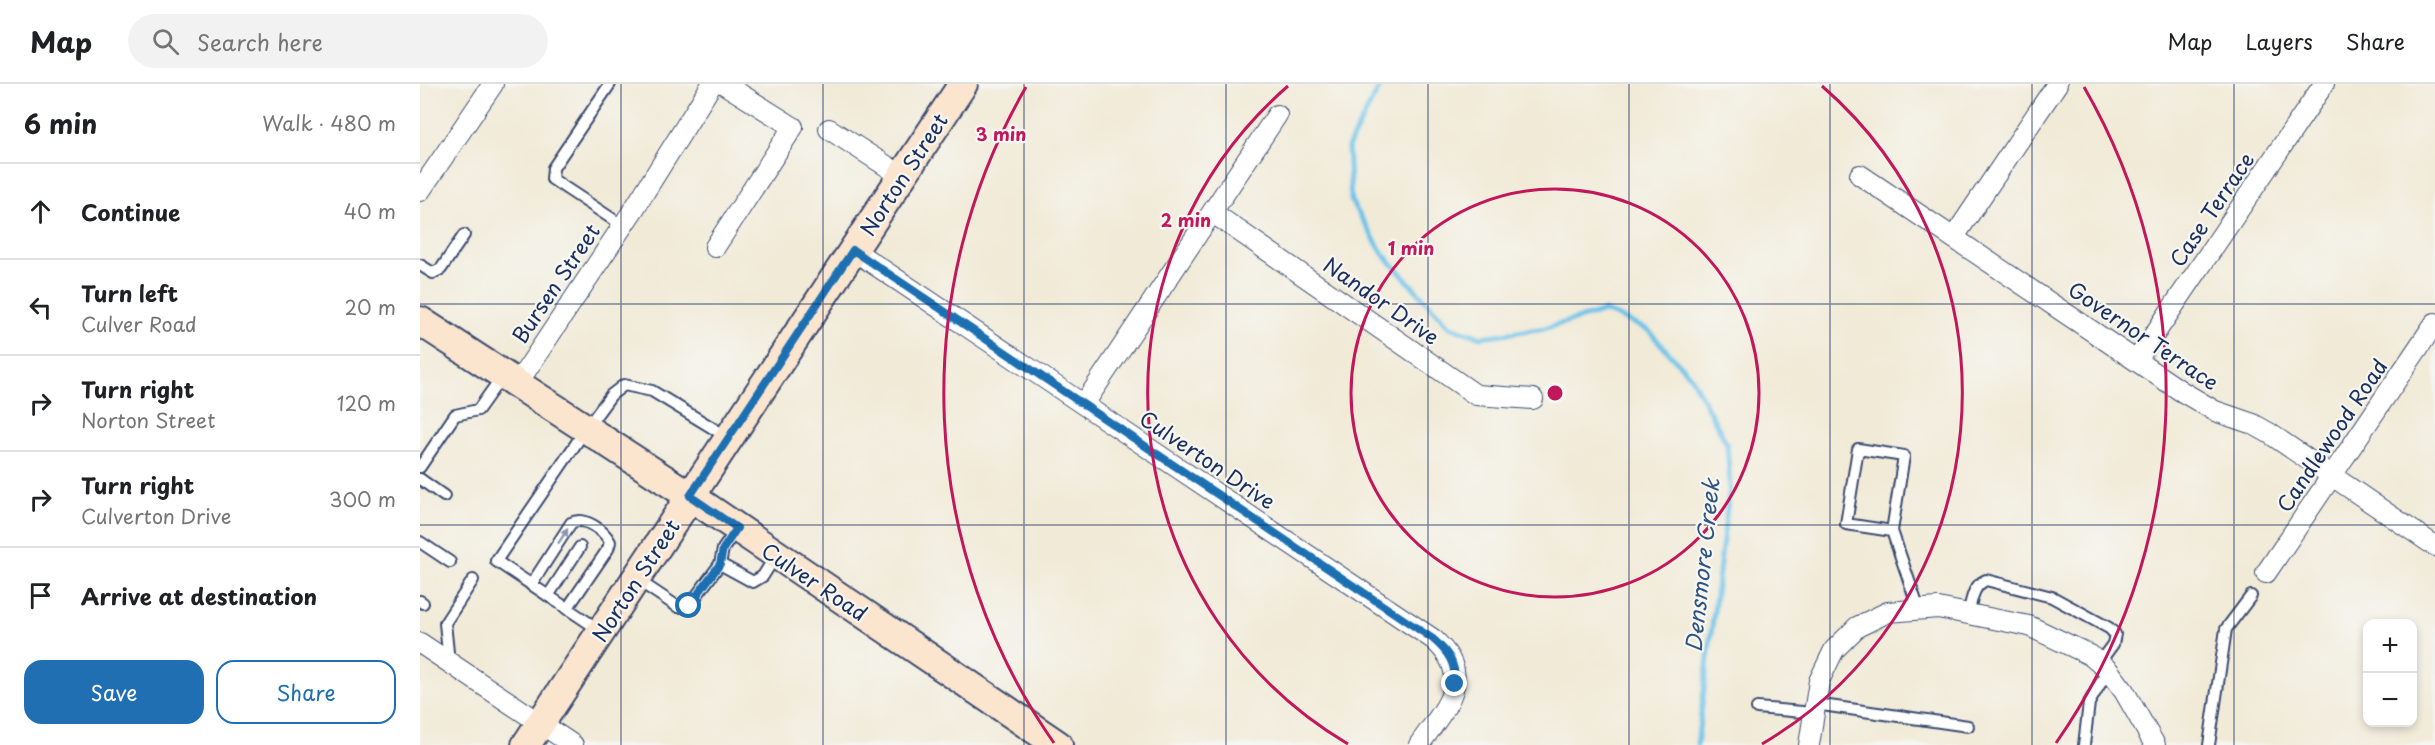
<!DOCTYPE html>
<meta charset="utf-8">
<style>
:root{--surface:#fff;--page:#f2f2f2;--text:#202124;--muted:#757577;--line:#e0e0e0;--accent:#1f6fb2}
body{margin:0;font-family:"Playpen Sans",sans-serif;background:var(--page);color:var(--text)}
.controls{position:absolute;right:18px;bottom:18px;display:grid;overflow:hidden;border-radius:12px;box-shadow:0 3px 9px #0003}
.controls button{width:54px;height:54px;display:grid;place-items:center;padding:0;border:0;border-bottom:2px solid var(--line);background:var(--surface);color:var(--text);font:30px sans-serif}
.stop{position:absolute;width:18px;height:18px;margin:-14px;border:4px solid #1f6fb2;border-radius:50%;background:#fff}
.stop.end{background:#1f6fb2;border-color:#fff;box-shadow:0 2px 6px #0008}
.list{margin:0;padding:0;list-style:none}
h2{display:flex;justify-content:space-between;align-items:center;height:78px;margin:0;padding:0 24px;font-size:26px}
h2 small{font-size:20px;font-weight:400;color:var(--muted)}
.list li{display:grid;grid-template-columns:39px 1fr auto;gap:18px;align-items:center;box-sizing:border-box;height:96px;padding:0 24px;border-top:2px solid var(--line)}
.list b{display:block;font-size:22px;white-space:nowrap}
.list p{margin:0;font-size:20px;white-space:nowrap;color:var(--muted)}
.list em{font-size:20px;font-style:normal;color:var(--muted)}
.actions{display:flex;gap:12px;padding:18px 24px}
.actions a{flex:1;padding:14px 0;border:2px solid var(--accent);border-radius:18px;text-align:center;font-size:21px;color:var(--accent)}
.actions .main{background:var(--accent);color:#fff}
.icon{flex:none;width:33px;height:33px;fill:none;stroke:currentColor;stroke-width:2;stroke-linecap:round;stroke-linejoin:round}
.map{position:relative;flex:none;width:2015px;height:661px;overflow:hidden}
header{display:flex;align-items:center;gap:36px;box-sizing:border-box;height:84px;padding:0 30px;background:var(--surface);border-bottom:2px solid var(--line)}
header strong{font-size:28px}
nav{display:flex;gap:33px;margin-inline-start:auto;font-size:21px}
.search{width:420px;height:54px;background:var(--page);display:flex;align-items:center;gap:15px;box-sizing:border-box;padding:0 21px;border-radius:33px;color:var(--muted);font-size:22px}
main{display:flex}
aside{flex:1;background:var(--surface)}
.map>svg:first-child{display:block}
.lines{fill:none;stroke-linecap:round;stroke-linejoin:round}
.stream{stroke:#6ac2e8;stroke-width:5}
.lane-casing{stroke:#3b4b70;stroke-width:14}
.street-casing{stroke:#3b4b70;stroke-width:22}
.secondary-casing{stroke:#3b4b70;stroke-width:32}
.lane{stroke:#fff;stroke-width:10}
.street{stroke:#fff;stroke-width:20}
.secondary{stroke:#fbe5cf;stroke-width:28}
.oneway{fill:#8d97ae}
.route{stroke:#1f6fb2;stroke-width:8}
.grid{fill:none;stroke:#1b2f5e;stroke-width:1.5;stroke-opacity:0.55}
.ring{fill:none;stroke:#c2185b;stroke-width:3}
.labels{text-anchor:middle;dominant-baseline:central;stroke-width:4.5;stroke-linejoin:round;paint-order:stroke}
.street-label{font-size:21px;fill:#1b2f5e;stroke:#f6f6f2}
.water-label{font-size:22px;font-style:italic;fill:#2f5480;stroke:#f6f6f2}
.centre{fill:#c2185b;stroke:#f6f6f2;stroke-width:3}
.ring-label{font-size:18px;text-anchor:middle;font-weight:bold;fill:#c2185b;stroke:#f6f6f2;stroke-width:4.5;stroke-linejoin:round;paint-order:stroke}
</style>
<header>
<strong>Map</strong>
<div class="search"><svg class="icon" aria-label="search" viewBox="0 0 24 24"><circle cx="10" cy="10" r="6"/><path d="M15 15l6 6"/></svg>Search here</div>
<nav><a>Map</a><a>Layers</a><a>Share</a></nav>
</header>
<main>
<aside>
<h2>6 min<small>Walk · 480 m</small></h2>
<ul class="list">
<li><svg class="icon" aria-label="ahead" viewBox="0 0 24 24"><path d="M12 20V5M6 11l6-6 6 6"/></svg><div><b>Continue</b></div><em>40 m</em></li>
<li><svg class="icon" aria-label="left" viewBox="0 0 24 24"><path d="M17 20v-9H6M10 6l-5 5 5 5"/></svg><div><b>Turn left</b><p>Culver Road</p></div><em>20 m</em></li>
<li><svg class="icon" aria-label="right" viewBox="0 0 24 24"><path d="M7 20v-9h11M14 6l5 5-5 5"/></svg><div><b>Turn right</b><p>Norton Street</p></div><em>120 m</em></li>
<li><svg class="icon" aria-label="right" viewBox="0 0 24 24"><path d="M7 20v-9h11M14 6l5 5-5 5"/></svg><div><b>Turn right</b><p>Culverton Drive</p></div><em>300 m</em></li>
<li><svg class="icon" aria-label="arrive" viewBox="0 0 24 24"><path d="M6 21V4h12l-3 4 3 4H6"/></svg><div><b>Arrive at destination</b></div></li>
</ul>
<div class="actions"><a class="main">Save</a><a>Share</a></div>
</aside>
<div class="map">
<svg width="2015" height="661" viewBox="0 0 2015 661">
<rect width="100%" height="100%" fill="#f6f6f2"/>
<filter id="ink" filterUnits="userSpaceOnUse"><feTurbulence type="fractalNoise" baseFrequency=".0167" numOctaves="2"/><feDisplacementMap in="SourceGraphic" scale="12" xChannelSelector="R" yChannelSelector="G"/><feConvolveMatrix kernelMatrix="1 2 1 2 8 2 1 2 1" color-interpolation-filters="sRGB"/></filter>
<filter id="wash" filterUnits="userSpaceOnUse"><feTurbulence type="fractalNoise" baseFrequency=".008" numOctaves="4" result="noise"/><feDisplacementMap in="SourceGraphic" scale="24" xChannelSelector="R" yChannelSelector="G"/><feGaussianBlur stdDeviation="1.35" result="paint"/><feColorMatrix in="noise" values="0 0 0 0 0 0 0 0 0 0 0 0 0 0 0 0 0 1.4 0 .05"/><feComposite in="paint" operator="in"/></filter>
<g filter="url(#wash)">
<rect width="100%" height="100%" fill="#f1ead7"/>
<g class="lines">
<path class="stream" d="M961 0 928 63 931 117 963 170 1030 243 1061 253 1126 244 1185 227 1228 246 1271 293 1307 360 1310 401 1277 661"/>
</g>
</g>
<g filter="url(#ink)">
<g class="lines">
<g class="lane-casing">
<g id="lane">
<path d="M190 0 133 84 132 95 203 142"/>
<path d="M0 181 13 189 21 185 44 151"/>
<path d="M0 383 35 331 58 326 83 291"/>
<path d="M0 395 24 412"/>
<path d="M1472 447 1426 440 1438 365 1484 372 1472 447 1499 526"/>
<path d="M0 458 30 478"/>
<path d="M300 480 333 498 343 492 356 471"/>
<path d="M216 495 258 523 269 522 300 480 303 465 316 446"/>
<path d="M111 501 151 439C164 432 184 446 190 458L188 465 147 525"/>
<path d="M128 512 160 463"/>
<path d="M0 517 3 519"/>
<path d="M1548 530C1552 517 1552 502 1566 496L1632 513 1689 544 1695 550 1693 560 1679 579"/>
<path d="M181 547 76 477 166 345 191 311 204 301 232 307 309 354"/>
<path d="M29 578 25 539 53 496"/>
<path d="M1395 620 1548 642"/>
<path d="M1337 624 1394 629"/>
<path d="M1664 661 1669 619 1688 586"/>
<path d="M1789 661 1806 545 1831 512"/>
</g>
</g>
<g class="street-casing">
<g id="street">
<path d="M409 45 482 92"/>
<path d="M1440 91 1761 307 1795 327 1833 340 1849 349 2015 462"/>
<path d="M0 107 73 0"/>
<path d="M793 129 1056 311 1113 315"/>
<path d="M1534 153 1637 0"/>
<path d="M295 163 373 43 304 0"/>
<path d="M433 166 1013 555C1057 594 1025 623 999 661"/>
<path d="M1717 276 1904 0"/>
<path d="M97 300 214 125 292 0"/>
<path d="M664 320 857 31"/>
<path d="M1846 489 2015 239"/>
<path d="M0 559 153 661"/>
<path d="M1389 661 1399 597 1414 566 1437 543 1468 528 1518 524 1609 542 1670 571 1688 586 1704 607 1735 661"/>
</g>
</g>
<g class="secondary-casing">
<g id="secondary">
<path d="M0 237 270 412 638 661"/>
<path d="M106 661 543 0"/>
</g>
</g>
<use href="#lane" class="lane"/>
<use href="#street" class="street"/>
<use href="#secondary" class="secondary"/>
</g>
<defs><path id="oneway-solid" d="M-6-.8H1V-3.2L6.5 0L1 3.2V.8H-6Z" transform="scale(1.5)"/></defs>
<use class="oneway" href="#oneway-solid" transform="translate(143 452) rotate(-57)"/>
</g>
<g class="lines" filter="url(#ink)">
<path class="route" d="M269 522 300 480 303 465 317 444 270 412 433 166 1013 555C1028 568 1036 579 1035 600"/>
</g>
<path class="grid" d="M201 0V661M403 0V661M604 0V661M806 0V661M1008 0V661M1209 0V661M1410 0V661M1612 0V661M1814 0V661M0 220H2015M0 441H2015"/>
<g class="ring">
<circle cx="1135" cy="309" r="204"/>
<path d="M928 660A407 407 0 0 1 868 2M1402 2A407 407 0 0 1 1342 660"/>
<path d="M634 659A611 611 0 0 1 606 3M1664 3A611 611 0 0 1 1636 659"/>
</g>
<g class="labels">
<g class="street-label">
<text transform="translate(483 90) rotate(-57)">Norton Street</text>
<text transform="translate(1791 125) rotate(-56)">Case Terrace</text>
<text transform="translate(135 199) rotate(-56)">Bursen Street</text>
<text transform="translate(962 216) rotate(35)">Nandor Drive</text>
<text transform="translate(1724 251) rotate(34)">Governor Terrace</text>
<text transform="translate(1911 351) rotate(-56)">Candlewood Road</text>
<text transform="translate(788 375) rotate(34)">Culverton Drive</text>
<text transform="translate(215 496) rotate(-57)">Norton Street</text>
<text transform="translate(395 497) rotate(34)">Culver Road</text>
</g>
<g class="water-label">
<text transform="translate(1281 481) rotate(-84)">Densmore Creek</text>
</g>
</g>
<circle cx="1135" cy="309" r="9" class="centre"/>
<g class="ring-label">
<text x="581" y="57">3 min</text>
<text x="766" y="143">2 min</text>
<text x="991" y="171">1 min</text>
</g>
</svg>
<div class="controls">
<button>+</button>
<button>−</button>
</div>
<div class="stop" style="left:269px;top:522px"></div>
<div class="stop end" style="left:1035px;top:600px"></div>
</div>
</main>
